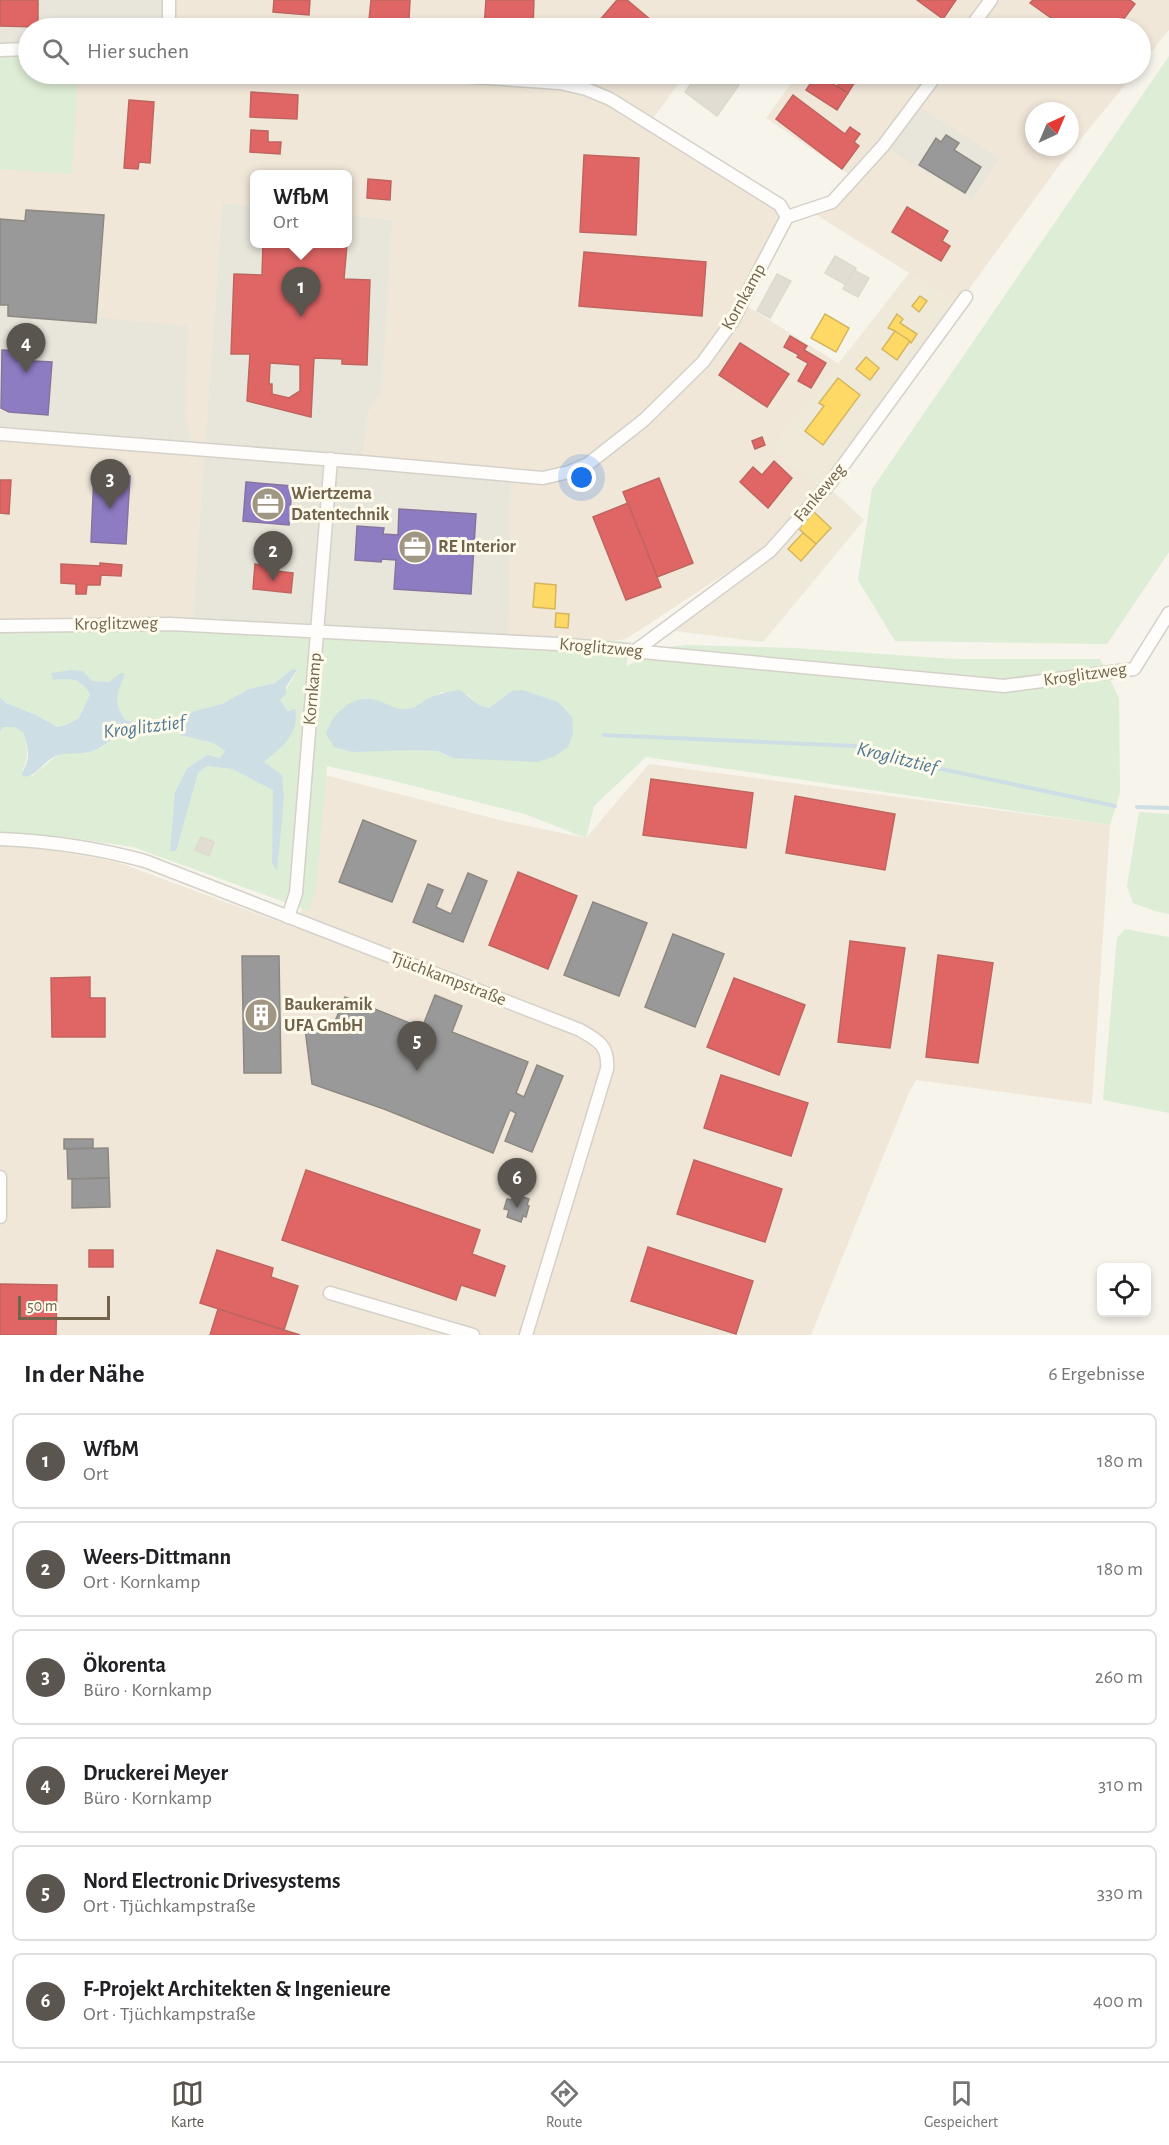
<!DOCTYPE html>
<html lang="de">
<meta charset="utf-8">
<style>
:root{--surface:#fff;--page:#f2f2f2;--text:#202124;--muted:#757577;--line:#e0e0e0;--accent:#5a564f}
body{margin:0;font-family:"Alegreya Sans",sans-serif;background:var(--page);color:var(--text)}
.controls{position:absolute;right:18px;bottom:18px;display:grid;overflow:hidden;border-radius:9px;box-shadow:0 3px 9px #0003}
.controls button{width:54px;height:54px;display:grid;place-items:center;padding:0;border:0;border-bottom:2px solid var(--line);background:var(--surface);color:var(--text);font:30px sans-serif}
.compass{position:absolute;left:1025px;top:102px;width:54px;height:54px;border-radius:50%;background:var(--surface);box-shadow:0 3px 9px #0003;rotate:44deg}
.scale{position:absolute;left:18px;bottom:15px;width:92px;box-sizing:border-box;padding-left:6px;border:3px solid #72634c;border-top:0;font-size:16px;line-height:21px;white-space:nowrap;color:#72634c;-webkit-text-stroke:4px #fefbec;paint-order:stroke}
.you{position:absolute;left:582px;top:478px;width:21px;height:21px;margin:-15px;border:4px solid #fff;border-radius:50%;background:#1a73e8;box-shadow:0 0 0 9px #1a73e833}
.badge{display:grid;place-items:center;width:39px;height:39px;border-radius:50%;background:var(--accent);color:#fff;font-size:20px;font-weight:700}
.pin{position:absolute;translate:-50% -50px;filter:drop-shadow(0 2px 3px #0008)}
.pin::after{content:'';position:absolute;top:32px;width:21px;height:18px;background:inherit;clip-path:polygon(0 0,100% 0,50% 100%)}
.popup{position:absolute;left:250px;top:170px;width:102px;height:78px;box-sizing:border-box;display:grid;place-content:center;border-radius:9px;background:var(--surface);filter:drop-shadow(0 2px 4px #0005);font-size:20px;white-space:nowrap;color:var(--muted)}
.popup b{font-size:22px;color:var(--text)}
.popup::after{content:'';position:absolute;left:50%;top:100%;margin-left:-12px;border:12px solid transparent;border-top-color:var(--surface)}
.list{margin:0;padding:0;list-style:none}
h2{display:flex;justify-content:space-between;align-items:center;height:78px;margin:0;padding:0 24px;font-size:26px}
h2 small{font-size:20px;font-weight:400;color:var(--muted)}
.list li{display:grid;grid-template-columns:39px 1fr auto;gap:18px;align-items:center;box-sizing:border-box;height:96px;margin:0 12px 12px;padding:0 12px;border:2px solid var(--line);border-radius:9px}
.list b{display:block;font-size:22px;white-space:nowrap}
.list p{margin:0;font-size:20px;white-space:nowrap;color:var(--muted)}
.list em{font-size:20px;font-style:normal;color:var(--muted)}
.icon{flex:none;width:33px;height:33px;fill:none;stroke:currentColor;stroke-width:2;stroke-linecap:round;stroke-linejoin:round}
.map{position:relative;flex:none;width:1169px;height:1335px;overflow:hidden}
.search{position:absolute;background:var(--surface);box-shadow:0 3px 9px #0003;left:18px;right:18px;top:18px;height:66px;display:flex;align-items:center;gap:15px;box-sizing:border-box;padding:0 21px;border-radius:33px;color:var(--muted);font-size:22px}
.sheet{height:726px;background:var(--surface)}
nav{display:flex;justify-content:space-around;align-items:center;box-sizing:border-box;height:84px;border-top:2px solid var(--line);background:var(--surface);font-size:16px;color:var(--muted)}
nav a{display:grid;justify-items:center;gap:3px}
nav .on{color:var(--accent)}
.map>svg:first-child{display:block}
.residential{fill:#efe9d9}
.commercial{fill:#f0e7d9;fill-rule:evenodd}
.industrial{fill:#e8e5db}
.green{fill:#deedd6;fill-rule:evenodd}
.water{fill:#cddee5}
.homes{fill:#ffd966;stroke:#d5b65e;stroke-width:1.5}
.shops{fill:#e06666;stroke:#bf655e;stroke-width:1.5;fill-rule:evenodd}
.offices{fill:#8e7cc3;stroke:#86749f;stroke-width:1.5}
.industry{fill:#999;stroke:#8d8982;stroke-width:1.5}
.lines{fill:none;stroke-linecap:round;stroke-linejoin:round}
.stream{stroke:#cddee5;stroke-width:4}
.building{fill:#e2ddd2;stroke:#ded9cd;stroke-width:1.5}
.minor-casing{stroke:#d5d1c9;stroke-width:15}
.minor{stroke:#fefdfc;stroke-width:12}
.labels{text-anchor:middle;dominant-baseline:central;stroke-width:6;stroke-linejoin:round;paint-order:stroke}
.street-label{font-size:18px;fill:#72634c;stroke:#fefbec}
.poi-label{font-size:18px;font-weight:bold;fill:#72634c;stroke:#fefbec;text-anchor:start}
.water-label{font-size:20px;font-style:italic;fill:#4e7791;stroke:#fefbec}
</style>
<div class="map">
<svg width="1169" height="1335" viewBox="0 0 1169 1335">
<rect width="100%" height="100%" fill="#f6f4eb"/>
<path class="residential" d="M909 273 958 304 824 483 864 520 763 642 674 631 772 553 820 487 773 448Z"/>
<g class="commercial">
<path d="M170 0H1169V30L1141 65 1140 28H743L727 19 719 28H169Z"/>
<path d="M28 49V74H686L650 122 787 217 742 303 839 364 773 448 820 487 766 547 626 639 600 643 508 641 362 462 369 411 382 392 391 220 348 215V174H254V206L222 203 192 625 0 626V434L91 317 0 231V50Z"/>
<path d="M798 74H1134L1061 163 958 304 809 210 832 202 854 178 766 118ZM1034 111H1070V147H1034Z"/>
<path d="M649 764 1110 825 1092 1104 916 1080 908 1095 811 1335H0V846L34 847 117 862 296 928 303 904 313 772 504 821 586 838Z"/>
</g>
<g class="industrial">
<path d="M0 0H170L169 28H28V49L0 50Z"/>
<path d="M916 105 999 158 972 200 883 146Z"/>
<path d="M222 203 254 206V244H348V215L392 220 382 392 369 411 362 461 511 475 508 641 192 625Z"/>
<path d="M0 231 91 317 188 326 185 420 195 449 0 434Z"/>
</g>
<g class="green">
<path d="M10 55H28V74H78L72 174 0 169V57Z"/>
<path d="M1169 56V552L1107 644 895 641 858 580 872 489Z"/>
<path d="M191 617 579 638 631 642 626 667 658 648 688 645 793 648 955 659H1100L1119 698 1120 793 1110 825 646 757 594 806 586 838 525 814 390 780 327 766 316 889 309 911 133 847 66 837 0 834V732L3 727H14L23 732C27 747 30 756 22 770L32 776 55 757 65 753 89 752 103 747 123 731 142 724 125 720C113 701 116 694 125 675L109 682 92 681 83 671 53 680C71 678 80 678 90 694L79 718 65 725 57 727 36 715 6 703 0 697V620ZM292 669 297 671 280 700 288 711 295 709 281 747 264 762 284 799 272 863 274 790 232 769 207 766 198 773 194 781 175 792 187 768 207 755 220 758 225 751 214 743 181 735 194 711 222 704 249 689 275 683ZM442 692 468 695 479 705 489 708 453 758 438 751 415 749 352 752 342 708C379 687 379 713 409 709 419 707 432 697 442 692Z"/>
<path d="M1139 812 1169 814V914L1155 911 1133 903 1127 886Z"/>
<path d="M1125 929 1169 937V1113L1103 1100 1117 938Z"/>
</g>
<g class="water">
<path d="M292 669 297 670 286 687V694L280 700 288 711 295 709C300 735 281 747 264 762L282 775 284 799 277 871 272 863 273 790 232 769 207 766 198 773 176 851H170L175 792 187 768 207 755 220 758 225 751 214 743 180 735 177 728 178 723 194 711 222 704 249 689 275 683Z"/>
<path d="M72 670 83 671 92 681 109 682 121 673 125 674C117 694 113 701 125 720L143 724C136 727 127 728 121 733 110 740 102 749 89 752 77 755 64 751 52 758 42 764 34 779 22 776 22 770 25 768 27 762 30 752 26 742 23 732L14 727H3L0 732V697L6 703 36 715 57 727 65 725 79 718 90 694C80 678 71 678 53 680L51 673Z"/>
<path d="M460 690 479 705 489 708 512 691 523 690 558 702 572 717 573 733 568 747 555 756 538 762 453 758 438 751 415 750 352 752 334 747 326 734C332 715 349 697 371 699 384 700 396 713 412 708 416 707 420 703 424 701 436 694 446 692 460 690Z"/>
</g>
<g class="homes">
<path d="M920 296 927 301 919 312 912 306Z"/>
<path d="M825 314 849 328 836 352 811 338Z"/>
<path d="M897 314 903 319 900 323 917 334 911 343 895 331 888 328Z"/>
<path d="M895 331 910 341 897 360 882 349Z"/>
<path d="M866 357 879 368 870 380 856 369Z"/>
<path d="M838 378 860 395 823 445 805 431 824 406 819 403Z"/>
<path d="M814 512 831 528 816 544 799 529Z"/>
<path d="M803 533 816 544 801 561 788 549Z"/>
<path d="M535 583 556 585 555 609 533 607Z"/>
<path d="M556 613 569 614 568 628 555 627Z"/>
</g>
<g class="shops">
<path d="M0 0H38V27L0 26Z"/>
<path d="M274 0H310L309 15 273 12Z"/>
<path d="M371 0H410L409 20H402L401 28H376L377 21 369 20Z"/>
<path d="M486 0H534L533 28H484Z"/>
<path d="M617 0H627L651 20 645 28H593Z"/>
<path d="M917 0H956L943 19Z"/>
<path d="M1033 0H1130L1135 4 1117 28H1065L1030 3Z"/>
<path d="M817 74 848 93 837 110 806 90Z"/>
<path d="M844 74H852L858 77 848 93 837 86Z"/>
<path d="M251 92 298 95 297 119 250 117Z"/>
<path d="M793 95 845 134 850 127 860 134 854 142 859 146 842 169 776 119Z"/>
<path d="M129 100 154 102 150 163 139 162 138 169 124 168Z"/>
<path d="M251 130 268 131V142H281L280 154 250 152Z"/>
<path d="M584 155 639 158 636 235 580 232Z"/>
<path d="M368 179 391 181 390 200 367 198Z"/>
<path d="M907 207 948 231 942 241 950 246 941 261 892 232Z"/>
<path d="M263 244H347L344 279 370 280 367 365 342 364V359L314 358 311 417 247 401 250 354H231L234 274 262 275ZM270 363 300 365V391L289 398 272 394V384H269Z"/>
<path d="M584 252 706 262 702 316 579 306Z"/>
<path d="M790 336 807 346 804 350 826 363 811 388 798 381 808 363 797 357 799 355 784 347Z"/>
<path d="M740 343 789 374 767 407 719 375Z"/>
<path d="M762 437 765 445 755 449 752 441Z"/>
<path d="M774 461 792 478 768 508 740 482 753 467 762 475Z"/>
<path d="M659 478 693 563 657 577 623 492Z"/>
<path d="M0 480H11L9 514 0 513Z"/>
<path d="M628 503 661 587 626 600 593 517Z"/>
<path d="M100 563 122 565 121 576 101 575 100 585H87L86 594H76V584L61 583V564L100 566Z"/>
<path d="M255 564 266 566V570L293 573 291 593 253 589Z"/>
<path d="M651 779 753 793 746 848 643 835Z"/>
<path d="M795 796 895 814 885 870 786 853Z"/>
<path d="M518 872 577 896 548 969 489 945Z"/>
<path d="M850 941 905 948 890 1048 838 1042Z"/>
<path d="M938 955 993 963 978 1063 926 1057Z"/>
<path d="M90 977V998H105V1037H52L51 978Z"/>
<path d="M734 978 805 1005 779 1075 707 1047Z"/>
<path d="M721 1075 808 1103 791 1156 704 1128Z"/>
<path d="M694 1160 782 1189 765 1242 677 1214Z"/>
<path d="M306 1170 480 1230 472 1254 505 1266 495 1296 461 1285 456 1300 282 1240Z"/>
<path d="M648 1247 753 1281 736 1334 631 1301Z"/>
<rect x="89" y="1250" width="24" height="17"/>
<path d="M217 1250 273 1268 271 1277 298 1286 284 1330 200 1303Z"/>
<path d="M0 1284 57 1285 56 1335H0Z"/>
<path d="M218 1309 284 1330 300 1335H210Z"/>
</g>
<g class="offices">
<path d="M2 350 16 351 15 360 52 362 48 415 9 412 1 408Z"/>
<path d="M94 474 130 476 126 544 91 542Z"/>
<path d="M246 482 292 486 289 525 243 521Z"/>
<path d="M399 509 476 514 471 594 394 589 396 560 382 559 381 562 355 560 357 526 384 528 383 534 398 535Z"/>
</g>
<g class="industry">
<path d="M946 135 959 143 954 150 981 167 965 193 919 165 936 138 941 142Z"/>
<path d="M26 210 104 215 96 323 8 316V305H0V219L25 221Z"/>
<path d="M363 820 416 841 392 902 339 882Z"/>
<path d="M468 873 487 881 463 942 413 922 428 884 443 890 436 907 451 914Z"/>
<path d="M593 902 647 923 619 996 564 975Z"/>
<path d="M673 934 724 954 695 1027 645 1007Z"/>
<path d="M242 956H279L281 1073H244Z"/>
<path d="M435 995 462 1006 452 1032 528 1062 516 1093 524 1097 537 1065 563 1076 532 1152 505 1141 516 1113 510 1110 493 1153 384 1109 312 1084 304 1021 331 1031 345 997 422 1028Z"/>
<path d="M64 1139H93V1148L64 1149Z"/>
<path d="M108 1148 109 1178 68 1179 67 1149Z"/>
<path d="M109 1178 110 1207 72 1208V1179Z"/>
<path d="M514 1194 529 1199 527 1205 529 1206 526 1217 523 1216 521 1222 507 1217 509 1210 504 1209 507 1199 512 1200Z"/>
</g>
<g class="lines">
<g class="stream">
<path d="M140 725 180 722"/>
<path d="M604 735 856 746 904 761 1115 806"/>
<path d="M1137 807 1169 808"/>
</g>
</g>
<g class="building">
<path d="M698 74H723L739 85 717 116 685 92Z"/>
<path d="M835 256 856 268 846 285 825 273Z"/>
<path d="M854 270 869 278 858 297 843 289Z"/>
<path d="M777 274 791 281 770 318 757 311Z"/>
<path d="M201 837 214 842 209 856 195 850Z"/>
</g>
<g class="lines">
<g class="minor-casing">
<g id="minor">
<path d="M169 28V0"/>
<path d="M970 28 991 0"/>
<path d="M0 50 28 49"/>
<path d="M787 217 832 202 883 146 937 74"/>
<path d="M0 434 362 462 543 478 569 472 588 464 644 420 703 362 732 322 787 217 780 205 610 99 586 89 560 83 428 74"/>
<path d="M0 626 170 624 558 644 1004 686 1134 669 1169 613"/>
<path d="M635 651 770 551 831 482 966 297"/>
<path d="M0 839C50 841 97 848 145 861L580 1030C598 1040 609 1046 607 1069L526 1335"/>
<path d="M288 917 296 893 331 459"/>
<path d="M0 1177V1217"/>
<path d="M330 1293 473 1335"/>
</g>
</g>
<use href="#minor" class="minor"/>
</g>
<defs>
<g id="office-disc" transform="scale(1.725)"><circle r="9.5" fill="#a09684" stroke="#fefbec"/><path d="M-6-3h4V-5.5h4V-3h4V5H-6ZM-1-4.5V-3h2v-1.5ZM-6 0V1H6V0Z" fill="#fff"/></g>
<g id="building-disc" transform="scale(1.725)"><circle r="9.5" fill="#a09684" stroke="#fefbec"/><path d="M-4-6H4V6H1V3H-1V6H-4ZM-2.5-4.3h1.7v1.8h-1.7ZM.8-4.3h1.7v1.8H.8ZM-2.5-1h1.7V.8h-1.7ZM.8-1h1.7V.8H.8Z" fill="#fff"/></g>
</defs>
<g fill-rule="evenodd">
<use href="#office-disc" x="268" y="504"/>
<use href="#office-disc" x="415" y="547"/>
<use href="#building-disc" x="261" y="1015"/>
</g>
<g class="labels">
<g class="street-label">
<text transform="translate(744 297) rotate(-61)">Kornkamp</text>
<text transform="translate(820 493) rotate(-50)">Fankeweg</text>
<text transform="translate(116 624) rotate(-1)">Kroglitzweg</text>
<text transform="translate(601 648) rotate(5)">Kroglitzweg</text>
<text transform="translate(1085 675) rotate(-8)">Kroglitzweg</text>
<text transform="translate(313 689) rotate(-85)">Kornkamp</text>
<text transform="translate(448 979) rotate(21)">Tjüchkampstraße</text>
</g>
<g class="poi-label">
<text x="291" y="494">Wiertzema<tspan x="291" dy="21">Datentechnik</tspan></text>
<text x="438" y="547">RE Interior</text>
<text x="284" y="1005">Baukeramik<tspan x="284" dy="21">UFA GmbH</tspan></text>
</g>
<g class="water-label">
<text transform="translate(144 727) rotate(-7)">Kroglitztief</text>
<text transform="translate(897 758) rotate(14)">Kroglitztief</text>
</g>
</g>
</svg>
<div class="controls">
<button><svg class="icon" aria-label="locate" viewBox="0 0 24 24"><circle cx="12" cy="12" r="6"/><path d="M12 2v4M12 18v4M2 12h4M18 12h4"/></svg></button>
</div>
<svg class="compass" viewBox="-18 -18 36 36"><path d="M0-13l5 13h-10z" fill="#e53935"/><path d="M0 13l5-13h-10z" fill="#757577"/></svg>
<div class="scale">50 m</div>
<div class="you"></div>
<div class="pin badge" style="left:301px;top:317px">1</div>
<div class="popup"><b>WfbM</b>Ort</div>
<div class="pin badge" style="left:273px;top:581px">2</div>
<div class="pin badge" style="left:110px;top:509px">3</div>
<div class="pin badge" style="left:26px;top:373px">4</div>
<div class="pin badge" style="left:417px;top:1071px">5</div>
<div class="pin badge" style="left:517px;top:1208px">6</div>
<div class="search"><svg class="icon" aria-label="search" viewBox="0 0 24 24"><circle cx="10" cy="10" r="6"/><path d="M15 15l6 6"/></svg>Hier suchen</div>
</div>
<section class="sheet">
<h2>In der Nähe<small>6 Ergebnisse</small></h2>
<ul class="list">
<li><span class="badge">1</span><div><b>WfbM</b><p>Ort</p></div><em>180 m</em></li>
<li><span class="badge">2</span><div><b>Weers-Dittmann</b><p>Ort · Kornkamp</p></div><em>180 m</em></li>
<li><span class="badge">3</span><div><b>Ökorenta</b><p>Büro · Kornkamp</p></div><em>260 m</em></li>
<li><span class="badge">4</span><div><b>Druckerei Meyer</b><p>Büro · Kornkamp</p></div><em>310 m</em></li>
<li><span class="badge">5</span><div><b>Nord Electronic Drivesystems</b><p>Ort · Tjüchkampstraße</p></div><em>330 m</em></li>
<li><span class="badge">6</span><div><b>F-Projekt Architekten &amp; Ingenieure</b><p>Ort · Tjüchkampstraße</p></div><em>400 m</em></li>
</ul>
</section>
<nav>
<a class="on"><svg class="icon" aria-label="map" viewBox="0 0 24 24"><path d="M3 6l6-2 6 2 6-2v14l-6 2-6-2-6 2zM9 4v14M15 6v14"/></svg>Karte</a>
<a><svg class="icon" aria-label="directions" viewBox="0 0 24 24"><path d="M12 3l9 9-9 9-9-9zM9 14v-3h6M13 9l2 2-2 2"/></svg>Route</a>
<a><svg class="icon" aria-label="saved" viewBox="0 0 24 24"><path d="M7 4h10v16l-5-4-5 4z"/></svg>Gespeichert</a>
</nav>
